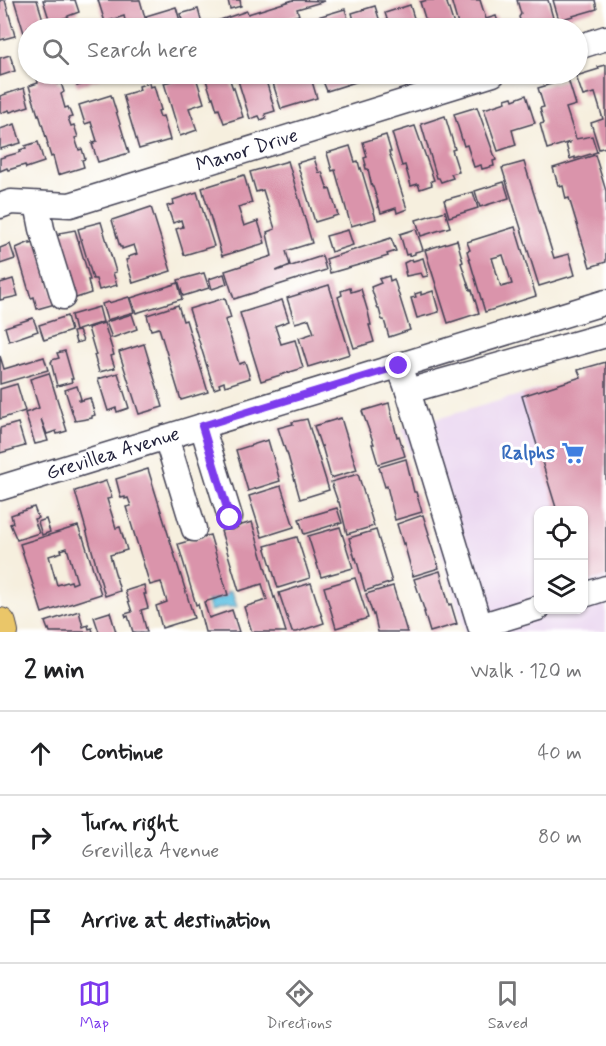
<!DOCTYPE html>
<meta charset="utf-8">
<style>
:root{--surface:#fff;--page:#f2f2f2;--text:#202124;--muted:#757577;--line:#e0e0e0;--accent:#7c3aed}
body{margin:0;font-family:Mynerve,sans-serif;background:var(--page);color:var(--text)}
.controls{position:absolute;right:18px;bottom:18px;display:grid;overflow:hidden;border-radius:12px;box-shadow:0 2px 4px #0004}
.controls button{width:54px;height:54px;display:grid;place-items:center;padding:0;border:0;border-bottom:2px solid var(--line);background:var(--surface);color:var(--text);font:30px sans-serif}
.stop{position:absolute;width:18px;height:18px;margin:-14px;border:4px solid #7c3aed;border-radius:50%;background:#fff}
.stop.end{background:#7c3aed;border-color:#fff;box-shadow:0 2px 6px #0008}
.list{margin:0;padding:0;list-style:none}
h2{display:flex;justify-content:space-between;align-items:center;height:78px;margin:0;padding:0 24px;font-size:26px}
h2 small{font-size:20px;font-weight:400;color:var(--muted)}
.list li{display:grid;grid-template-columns:39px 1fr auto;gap:18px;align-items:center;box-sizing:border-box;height:84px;padding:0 24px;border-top:2px solid var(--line)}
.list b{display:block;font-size:22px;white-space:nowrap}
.list p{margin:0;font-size:20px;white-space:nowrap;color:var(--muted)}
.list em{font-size:20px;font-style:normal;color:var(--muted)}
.icon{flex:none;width:33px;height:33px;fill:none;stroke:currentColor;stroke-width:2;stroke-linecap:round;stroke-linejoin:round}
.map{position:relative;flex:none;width:606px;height:632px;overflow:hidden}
.search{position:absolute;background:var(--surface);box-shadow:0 2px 4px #0004;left:18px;right:18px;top:18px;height:66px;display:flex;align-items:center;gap:15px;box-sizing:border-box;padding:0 21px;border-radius:33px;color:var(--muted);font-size:22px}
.sheet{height:330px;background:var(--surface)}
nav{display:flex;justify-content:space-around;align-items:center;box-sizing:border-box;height:84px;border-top:2px solid var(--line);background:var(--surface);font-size:16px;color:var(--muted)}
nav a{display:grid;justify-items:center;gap:3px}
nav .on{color:var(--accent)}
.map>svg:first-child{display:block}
.built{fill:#e8d2ee;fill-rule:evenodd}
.water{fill:#66c4e4;stroke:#447390;stroke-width:1.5}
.building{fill:#da94ab;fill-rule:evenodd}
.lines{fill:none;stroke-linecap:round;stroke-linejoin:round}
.minor-casing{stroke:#424153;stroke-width:27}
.major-casing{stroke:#424153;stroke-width:34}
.minor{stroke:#fff;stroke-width:24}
.major{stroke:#eac669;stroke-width:32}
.route{stroke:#7c3aed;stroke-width:8}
.labels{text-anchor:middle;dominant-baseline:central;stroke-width:6;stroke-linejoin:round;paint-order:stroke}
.street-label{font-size:20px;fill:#22223b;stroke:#fff}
.shop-label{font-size:20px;font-weight:bold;fill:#366cbe;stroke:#fff;text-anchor:end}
</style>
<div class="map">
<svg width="606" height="632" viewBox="0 0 606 632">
<rect width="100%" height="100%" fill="#fff"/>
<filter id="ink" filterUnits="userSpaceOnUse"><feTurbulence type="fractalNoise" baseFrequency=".0167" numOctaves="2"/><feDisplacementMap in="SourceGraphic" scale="12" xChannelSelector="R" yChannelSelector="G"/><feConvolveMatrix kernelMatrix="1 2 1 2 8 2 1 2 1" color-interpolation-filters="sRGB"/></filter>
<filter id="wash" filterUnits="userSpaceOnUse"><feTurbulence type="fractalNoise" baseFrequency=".008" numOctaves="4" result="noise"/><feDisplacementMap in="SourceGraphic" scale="24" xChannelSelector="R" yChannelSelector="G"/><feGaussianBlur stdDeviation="1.35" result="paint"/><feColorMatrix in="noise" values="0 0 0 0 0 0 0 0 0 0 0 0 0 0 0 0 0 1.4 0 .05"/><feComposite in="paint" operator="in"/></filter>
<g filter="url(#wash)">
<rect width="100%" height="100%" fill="#f6efde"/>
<path class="built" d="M606 370V632H465L402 429ZM538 511H584V610H538Z"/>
<path class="water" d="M230 591 232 592 237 606 236 607H225L210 611 207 602 223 597Z"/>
<g id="blocks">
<g class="building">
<path d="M0 0H5L15 36 0 40Z"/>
<path d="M14 0H37L45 26 38 28H28V31L24 33Z"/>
<path d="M43 0H75L79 12 68 16V17L50 22Z"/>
<path d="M98 0H140L148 28H136L135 25 127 28 124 16 105 22Z"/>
<path d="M228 0H240L241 6 230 9Z"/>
<path d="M293 0 325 1 297 9 299 15 254 28 253 26 244 28H219L217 21 247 11 248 14Z"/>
<path d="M428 0H446L455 28H428L420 2Z"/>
<path d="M451 0H480L486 19 496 16 500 28H459Z"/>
<path d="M517 0H548L555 25 544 28H523L519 17 521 14Z"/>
<path d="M553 0H595L597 9 559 20Z"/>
<path d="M410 5 417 28H390L385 13Z"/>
<path d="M375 6 382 28H356L352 13Z"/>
<path d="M176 7 182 28H150L146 16Z"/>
<path d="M198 9 203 28H185L180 14Z"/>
<path d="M345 9 351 28H306L304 21Z"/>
<path d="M10 55 15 71 0 76V58Z"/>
<path d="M606 65V147L599 149 591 123 603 119 595 93 583 96 576 76 599 69 598 67Z"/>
<path d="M73 74H114L77 86Z"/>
<path d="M177 74H195L204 103 189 108 197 130 180 136 164 83 179 79Z"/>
<path d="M204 74H228L233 89 234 88 243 117 224 123 219 109 217 110 213 97 212 98Z"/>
<path d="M236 74H264L275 111 265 114 266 118 261 120 259 116 250 119Z"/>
<path d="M270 74H293L295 80 305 77 306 80 311 78 317 98 281 109Z"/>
<path d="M320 74H365L368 78 327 91Z"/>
<path d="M370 74H396L372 81Z"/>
<path d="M49 75 51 79 56 78 58 84 61 83 64 92 61 94 65 108 68 107 72 117 68 118 71 126 74 125 78 137 75 138 79 150 82 149 85 159 82 160 84 167 58 175 53 156 51 157 47 144H48L39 114 38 115 29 86 38 83 37 78Z"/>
<path d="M568 79 576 105 566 108 576 139 592 136 597 152 575 159V157L570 159 566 144 570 143V142L547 149 540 124 544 123 540 108 544 107 538 88Z"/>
<path d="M149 83 150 87 154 86 161 110 158 111 160 117 163 116 170 140 139 149 123 95 140 90 139 86Z"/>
<path d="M24 88 29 106 10 112 9 110 0 113V96Z"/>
<path d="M111 95 129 153 98 162 92 144H94L93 142 97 141 91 122 85 124 79 105Z"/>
<path d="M526 95 535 123 512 130 516 145 498 151 484 109 506 102 505 99 512 97 513 100Z"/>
<path d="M477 107 496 160 493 161 494 166 482 169 481 165 474 167 467 145 464 146 454 114Z"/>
<path d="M445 116 455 149 452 150 459 172 451 174 453 178 441 182 439 178H437L421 124Z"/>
<path d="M15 124 21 143 0 149V129Z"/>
<path d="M415 126 434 180 431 181 432 185 420 189 418 184 411 186 405 165 402 166 392 133Z"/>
<path d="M386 135 391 152H389L407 209 397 213 396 208 381 213 379 206 378 207 377 202H378L373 187H372L368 169H366L365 165H366L364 158 367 157 363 142Z"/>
<path d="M38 142 44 162 26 168 25 165 8 170 7 168 0 171V158L21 152 20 150 26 148 25 146Z"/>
<path d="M350 146 355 162 358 161 360 169 361 168 376 219 351 226 335 170 332 171 327 153Z"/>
<path d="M595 155 606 191V262L590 267 569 198 566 199 563 186 560 187V185H558L553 168Z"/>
<path d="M314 158 319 173 322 172 328 190 330 189 338 215 315 222 297 163Z"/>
<path d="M288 161 312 243 286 251 290 265 276 271 322 256 326 270 234 299 225 271 272 256 267 234H268L267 232 275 229 263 190 256 192 250 172Z"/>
<path d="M524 162 554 258 569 254 575 275 539 286 502 168Z"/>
<path d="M244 175 252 203 238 207 244 226 258 221 265 243 222 256 202 188Z"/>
<path d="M504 182 509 198 480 207 475 191Z"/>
<path d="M197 192 214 246 184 255 176 229 183 227 181 220 173 223 167 206 174 204 173 200Z"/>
<path d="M473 192 478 208 449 217 444 200Z"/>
<path d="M151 207 171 271 133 283 126 260 129 259 128 257 137 254 134 245 122 249V247H120L112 220Z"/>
<path d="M445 211 450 227 421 236 416 220Z"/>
<path d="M101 222 116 272 113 273 117 285 99 290 96 279H93L78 229 85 227V226Z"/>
<path d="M515 227 536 296 485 312 467 251 470 250 467 242ZM503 255 512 284 501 287 492 258Z"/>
<path d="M416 229 423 250 415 252V254L409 256V254L406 255 400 234Z"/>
<path d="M75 230 90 280H88L91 293 73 299 51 237 60 235 59 233Z"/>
<path d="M348 230 353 245 331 252 326 236Z"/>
<path d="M391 238 396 251 387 254 388 256 362 264 330 273 326 259Z"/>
<path d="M457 240 463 262 461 263 470 290H472L479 313 448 323 425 250Z"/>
<path d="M30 242V244L39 242 55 304 37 309 34 297 31 298 16 248Z"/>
<path d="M10 244 15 259 0 264V248Z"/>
<path d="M423 258 428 276 423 277 421 273 406 276 405 272H406L404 263 412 259 413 261Z"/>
<path d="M204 273 209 288 183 296 178 280Z"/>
<path d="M224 274 227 284 212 289 209 279Z"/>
<path d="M389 276 390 281 394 279 410 330 389 337 384 320H382L379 309H378L371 287 381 283 379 279Z"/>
<path d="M13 279 18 296 0 300V283Z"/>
<path d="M178 283 182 299 136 313 131 298Z"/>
<path d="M329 285 350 354 308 367 299 338 314 333 309 319 295 323 287 298Z"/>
<path d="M350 288 351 292 361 289 368 312 371 325H369L374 342 354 348 338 297 342 295 341 291Z"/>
<path d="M433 291 439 312 417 318 411 298 416 297 415 294 421 292V295Z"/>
<path d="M129 297 134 312 107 320 102 304 108 302 109 303Z"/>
<path d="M225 298 231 318 225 320 239 364 245 362 250 378 225 386 224 382 219 384 220 387 214 389 189 309Z"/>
<path d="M282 300 289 321 275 326 281 344 295 340 303 368 261 381 240 313Z"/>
<path d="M178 305 183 321 186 320 208 392 181 400 159 328 151 330 147 315Z"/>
<path d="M99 307 103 322 75 331 71 315Z"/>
<path d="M132 314 137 329 112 338 106 322Z"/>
<path d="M67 316 71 331 44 340 39 325Z"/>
<path d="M33 318 38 331 9 341 5 327Z"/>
<path d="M104 323 114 355 111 356 115 368 99 372 94 355H96L88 328Z"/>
<path d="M79 331 83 341 76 343 73 332Z"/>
<path d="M144 344 163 407 139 414 119 352Z"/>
<path d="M65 351 73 379H71L72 382 57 386 51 362 52 361V360L59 358 57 353Z"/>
<path d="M0 356 4 369 44 357 48 370 0 384Z"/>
<path d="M606 362V576L584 583V511H557L522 396 581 377 578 370Z"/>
<path d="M49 373 67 431 57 434 56 431 47 434 41 419 48 441 35 444 25 413 39 408 30 379Z"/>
<path d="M118 373 129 408 117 412 116 408 108 411 98 379Z"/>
<path d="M17 384 25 411 0 419V389Z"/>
<path d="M77 386 81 399 79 400V401L90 398 95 415 92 416V418L75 421 65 390Z"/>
<path d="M389 403 397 437 399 436 405 456 378 464 372 444H374L362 411Z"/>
<path d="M341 418 357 470 331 478 322 446 321 447 314 426Z"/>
<path d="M307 419 329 490 300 499 287 452H286L278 428 293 424 292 422Z"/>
<path d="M18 423 25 446 0 453V428Z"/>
<path d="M268 440 280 481 248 491 236 450Z"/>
<path d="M406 459 414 492H416L422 512 395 520 387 486 385 487 379 467Z"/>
<path d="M148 469 194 618 162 628 156 606 167 602 161 582 150 585 126 507 131 506 128 498 125 499V497L121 498 116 479Z"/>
<path d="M358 474 374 526 347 534 339 502H338L331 482Z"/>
<path d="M106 481 112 498 107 499 116 528 120 527 127 550 110 555 120 591 105 596 75 491Z"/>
<path d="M281 486 294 527 262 537 249 496Z"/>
<path d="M34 507 38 518 34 519 39 533 17 540 10 524 13 523 11 515Z"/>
<path d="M337 508 342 523 339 524V523L304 534 299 519Z"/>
<path d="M423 515 429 534 428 535 439 568 413 576 404 543 403 544 397 524Z"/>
<path d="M46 519 50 532 42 535 38 522Z"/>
<path d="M252 522 274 598 275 597 286 632H252L244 607 267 600 262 584 239 591 221 531Z"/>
<path d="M78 526 82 537H83L101 594 42 613 20 544ZM67 548 77 582 72 584 71 581 57 585 49 556 62 552 61 550Z"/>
<path d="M340 527 353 568 321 577 308 536Z"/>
<path d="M376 530 392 582 365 591 356 558 355 559 349 538Z"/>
<path d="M210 535 228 595 204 602 209 618 232 610 239 632H205L198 604 196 605 178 544Z"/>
<path d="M297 537 310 578 278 588 265 546Z"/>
<path d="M440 571 449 605 451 604 457 624 430 632 424 612H425L414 579Z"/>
<path d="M355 578 368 618 336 628 324 587Z"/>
<path d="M311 583 324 623 297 632H292L279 593Z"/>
<path d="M144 585 146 594H144L148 608 141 610 147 632H133L128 616 126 617 125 614 132 612 125 591Z"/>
<path d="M393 586 407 632H378L374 614 373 615 366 594Z"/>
<path d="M79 611 83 627 88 625 89 629 92 628 93 632H50L49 629 48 630 45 622Z"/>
<path d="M110 612 116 632H99L94 617Z"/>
</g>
</g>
</g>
<g filter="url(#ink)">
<use href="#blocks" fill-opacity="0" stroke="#424153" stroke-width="1.5"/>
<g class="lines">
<g class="minor-casing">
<g id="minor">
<path d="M578 47 606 38"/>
<path d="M37 204 42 229 63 297"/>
<path id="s1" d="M0 206 11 202 70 205 493 74"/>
<path d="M399 366 408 391 480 626 538 608"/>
<path d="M408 391 606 335"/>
<path d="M202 426 230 517"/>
<path d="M166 437 194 529"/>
<path id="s2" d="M0 488 606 302"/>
<path d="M584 595 606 588"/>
</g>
</g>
<g class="major-casing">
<path id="major" d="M0 624 2 632"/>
</g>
<use href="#minor" class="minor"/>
<use href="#major" class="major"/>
</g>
</g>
<g class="lines" filter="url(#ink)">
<path class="route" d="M230 518 202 426 399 366"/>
</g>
<defs>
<g id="supermarket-bare" transform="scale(1.8)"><path d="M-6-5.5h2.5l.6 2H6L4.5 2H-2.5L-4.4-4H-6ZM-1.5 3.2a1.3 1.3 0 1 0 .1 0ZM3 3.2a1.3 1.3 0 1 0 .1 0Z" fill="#3f7fe0" stroke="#fff" stroke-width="2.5" paint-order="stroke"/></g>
</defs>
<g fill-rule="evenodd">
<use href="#supermarket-bare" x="573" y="453"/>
</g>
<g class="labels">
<g class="street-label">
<text stroke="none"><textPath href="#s1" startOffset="256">Manor Drive</textPath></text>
<text stroke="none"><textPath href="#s2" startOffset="118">Grevillea Avenue</textPath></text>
</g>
<g class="shop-label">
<text x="555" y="453">Ralphs</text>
</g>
</g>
</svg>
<div class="controls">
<button><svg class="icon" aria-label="locate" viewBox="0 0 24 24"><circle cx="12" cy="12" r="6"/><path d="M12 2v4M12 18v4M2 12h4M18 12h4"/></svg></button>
<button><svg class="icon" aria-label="layers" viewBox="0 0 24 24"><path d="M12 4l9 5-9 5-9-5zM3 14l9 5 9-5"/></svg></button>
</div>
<div class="stop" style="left:230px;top:518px"></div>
<div class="stop end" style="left:399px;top:366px"></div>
<div class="search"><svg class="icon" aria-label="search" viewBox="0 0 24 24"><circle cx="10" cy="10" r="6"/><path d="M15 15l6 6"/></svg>Search here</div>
</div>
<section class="sheet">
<h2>2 min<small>Walk · 120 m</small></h2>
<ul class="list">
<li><svg class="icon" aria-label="ahead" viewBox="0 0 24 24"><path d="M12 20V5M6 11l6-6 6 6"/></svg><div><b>Continue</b></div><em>40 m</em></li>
<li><svg class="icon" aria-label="right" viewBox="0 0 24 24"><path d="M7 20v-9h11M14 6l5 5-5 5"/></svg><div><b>Turn right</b><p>Grevillea Avenue</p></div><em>80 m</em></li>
<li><svg class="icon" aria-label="arrive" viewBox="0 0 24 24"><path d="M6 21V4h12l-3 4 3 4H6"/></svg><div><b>Arrive at destination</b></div></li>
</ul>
</section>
<nav>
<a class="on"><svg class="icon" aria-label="map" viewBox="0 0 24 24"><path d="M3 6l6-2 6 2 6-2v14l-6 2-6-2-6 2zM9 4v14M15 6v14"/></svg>Map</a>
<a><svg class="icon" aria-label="directions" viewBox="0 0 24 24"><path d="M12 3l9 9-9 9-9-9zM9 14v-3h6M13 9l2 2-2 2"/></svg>Directions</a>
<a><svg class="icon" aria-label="saved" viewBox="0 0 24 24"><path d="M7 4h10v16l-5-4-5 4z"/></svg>Saved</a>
</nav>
